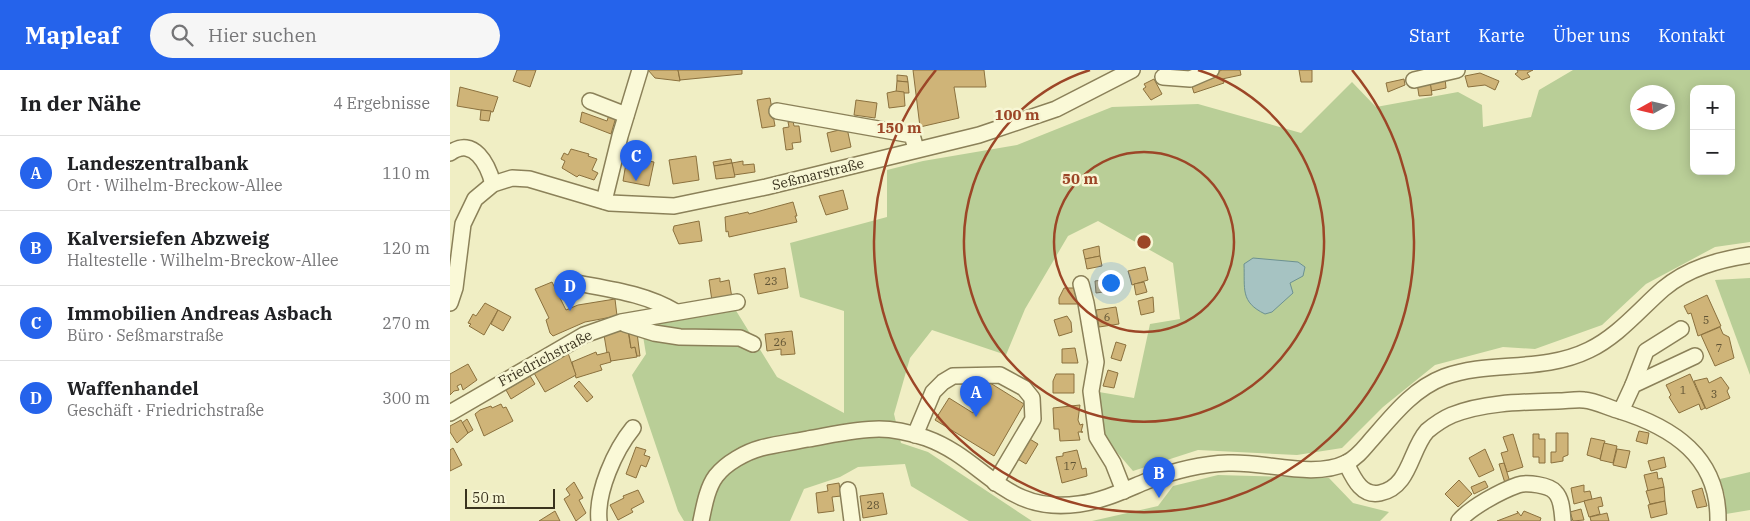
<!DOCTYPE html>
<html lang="de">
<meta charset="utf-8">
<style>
:root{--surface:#fff;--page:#f6f6f6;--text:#202124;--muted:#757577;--line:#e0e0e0;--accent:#2563eb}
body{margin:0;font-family:"IBM Plex Serif",serif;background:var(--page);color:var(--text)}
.controls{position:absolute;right:15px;top:15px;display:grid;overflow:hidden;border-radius:10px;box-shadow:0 2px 12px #0003}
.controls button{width:45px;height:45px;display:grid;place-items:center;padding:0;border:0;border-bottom:1px solid var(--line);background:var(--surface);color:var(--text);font:25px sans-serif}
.compass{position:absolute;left:1180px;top:15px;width:45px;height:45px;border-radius:50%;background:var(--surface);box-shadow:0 2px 12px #0003;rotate:262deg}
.scale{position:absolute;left:15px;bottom:12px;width:90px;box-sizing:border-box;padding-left:5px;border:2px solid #3a331e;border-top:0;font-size:14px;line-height:18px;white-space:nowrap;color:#3a331e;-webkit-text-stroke:4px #f7f6d4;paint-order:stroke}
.you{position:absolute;left:660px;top:212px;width:18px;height:18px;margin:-12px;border:4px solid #fff;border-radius:50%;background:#1a73e8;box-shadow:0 0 0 8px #1a73e833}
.badge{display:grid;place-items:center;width:32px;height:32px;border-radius:50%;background:var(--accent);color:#fff;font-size:16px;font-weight:700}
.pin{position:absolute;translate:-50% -41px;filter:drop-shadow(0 1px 2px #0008)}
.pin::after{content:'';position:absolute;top:26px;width:18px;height:15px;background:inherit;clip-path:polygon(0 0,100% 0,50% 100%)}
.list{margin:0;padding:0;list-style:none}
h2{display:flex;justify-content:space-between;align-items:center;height:65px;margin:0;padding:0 20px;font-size:21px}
h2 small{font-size:16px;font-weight:400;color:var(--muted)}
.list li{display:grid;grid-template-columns:32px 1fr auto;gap:15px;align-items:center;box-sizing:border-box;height:75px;padding:0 20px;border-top:1px solid var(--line)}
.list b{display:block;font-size:19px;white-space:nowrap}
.list p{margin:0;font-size:16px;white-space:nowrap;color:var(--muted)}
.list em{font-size:16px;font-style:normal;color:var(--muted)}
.icon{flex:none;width:28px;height:28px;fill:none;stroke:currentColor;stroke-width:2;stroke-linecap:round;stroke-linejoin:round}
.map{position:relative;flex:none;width:1300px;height:451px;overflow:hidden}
header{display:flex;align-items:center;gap:30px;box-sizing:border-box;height:70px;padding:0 25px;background:var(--accent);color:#fff}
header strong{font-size:24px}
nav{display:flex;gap:28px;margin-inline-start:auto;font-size:18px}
.search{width:350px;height:45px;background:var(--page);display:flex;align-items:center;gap:12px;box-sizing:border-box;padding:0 18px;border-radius:28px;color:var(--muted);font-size:19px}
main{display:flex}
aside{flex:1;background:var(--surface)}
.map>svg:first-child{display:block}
.green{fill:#b9ce97;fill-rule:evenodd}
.water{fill:#a6c3c2;stroke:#6c9191}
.building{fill:#cfb478;stroke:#8b713e}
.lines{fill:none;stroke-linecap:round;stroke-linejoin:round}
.minor-casing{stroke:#8b8159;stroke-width:18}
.minor{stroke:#faf9d7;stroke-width:15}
.ring{fill:none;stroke:#9c4627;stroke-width:2.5}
.labels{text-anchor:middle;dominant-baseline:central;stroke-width:5;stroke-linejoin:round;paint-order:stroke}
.number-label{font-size:11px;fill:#5f5334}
.street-label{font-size:14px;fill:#3a331e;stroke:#f7f6d4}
.centre{fill:#9c4627;stroke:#f7f6d4;stroke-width:2.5}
.ring-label{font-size:15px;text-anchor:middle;font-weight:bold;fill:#9c4627;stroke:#f7f6d4;stroke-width:5;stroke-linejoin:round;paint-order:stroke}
</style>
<header>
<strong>Mapleaf</strong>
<div class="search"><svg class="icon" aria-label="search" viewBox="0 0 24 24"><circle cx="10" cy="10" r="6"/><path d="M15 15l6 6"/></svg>Hier suchen</div>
<nav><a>Start</a><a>Karte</a><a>Über uns</a><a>Kontakt</a></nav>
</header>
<main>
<aside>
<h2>In der Nähe<small>4 Ergebnisse</small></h2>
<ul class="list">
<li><span class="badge">A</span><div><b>Landeszentralbank</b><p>Ort · Wilhelm-Breckow-Allee</p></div><em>110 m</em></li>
<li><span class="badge">B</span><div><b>Kalversiefen Abzweig</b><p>Haltestelle · Wilhelm-Breckow-Allee</p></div><em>120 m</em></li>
<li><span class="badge">C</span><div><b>Immobilien Andreas Asbach</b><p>Büro · Seßmarstraße</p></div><em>270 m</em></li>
<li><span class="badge">D</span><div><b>Waffenhandel</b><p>Geschäft · Friedrichstraße</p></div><em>300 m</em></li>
</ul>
</aside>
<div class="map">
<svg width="1300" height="451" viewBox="0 0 1300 451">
<rect width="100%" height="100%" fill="#f0eec4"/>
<g class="green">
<path d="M1123 0H1300V172L1265 177 1196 214 1152 255 1085 279 1053 277 985 295 933 337 892 378 847 385 748 380 683 401 653 366 649 322 684 328 700 254 730 249 723 193 648 151 618 166 575 239 556 285 482 260 460 288 444 344 451 373 478 382 582 451H519L461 416 455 394 408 397 390 407 354 419 340 451H234L228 441 182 305 196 284 191 254 285 239 327 307 394 343V241L350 227 340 173 437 147V100L473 91 567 75 662 37 748 34 851 63 902 12 926 37 1008 22 1032 35 1033 57 1081 47 1089 20ZM1244 19H1281V101H1244ZM1188 22H1218V52H1188Z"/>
<path d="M1300 208V305L1265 210Z"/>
<path d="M1300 402V440L1276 444 1275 426 1270 409Z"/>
<path d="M768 405 879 408 903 433 939 442 930 451H642L708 436 723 416Z"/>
</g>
<path class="water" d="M803 188 848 192 855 197 853 206 840 213 843 223 822 242 815 244C790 232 795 219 794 194Z"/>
<g class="building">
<path d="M67 0H86L80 17 63 11Z"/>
<path d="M198 0H228L230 11 205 8Z"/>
<path d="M228 0H292V4L230 10Z"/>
<path d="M463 0H534L536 17H504L509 48 470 57Z"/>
<path d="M772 0H790L791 5 772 9 774 13 744 23 741 13Z"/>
<path d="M849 0H862V12H851Z"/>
<path d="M1067 0H1083L1077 3 1080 7 1072 10 1065 4 1068 2Z"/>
<path d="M1030 3 1049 11 1045 20 1035 15 1018 17 1015 6Z"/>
<path d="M447 5 457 6 458 12 447 11Z"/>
<path d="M995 8 996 18 981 21 980 11Z"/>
<path d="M704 9 712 24 701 30 693 19 696 17 694 14Z"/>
<path d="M954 9 955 15 938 22 936 13Z"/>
<path d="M447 11 458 12 459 23H446Z"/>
<path d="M980 11 982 25 969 26 967 13Z"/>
<path d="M10 17 48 27 43 42 7 36Z"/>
<path d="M446 21 454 22 455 36 439 38 437 23Z"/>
<path d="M320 28 325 56 312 58 307 30Z"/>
<path d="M406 30 427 33 425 48 404 45Z"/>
<path d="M31 40 41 41 39 51 30 50Z"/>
<path d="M132 42 157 51 159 45 166 47 161 64 130 52Z"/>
<path d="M343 51 344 56H349L351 72 342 73 343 79 336 80 333 58 339 57 338 52Z"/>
<path d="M397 58 401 77 381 82 377 63Z"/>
<path d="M121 79 139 84 138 86 147 89 142 100 148 103 144 110 129 105 127 107 112 98 115 91 111 89 114 83 118 85Z"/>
<path d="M246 86 249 110 223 114 219 90Z"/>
<path d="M177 87 204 92 199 116 173 111Z"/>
<path d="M281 89 282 93 264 96 263 92Z"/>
<path d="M293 91V95L304 94 305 102 284 105 282 93Z"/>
<path d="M282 93 285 107 266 109 264 96Z"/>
<path d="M393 120 398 139 376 145 369 126Z"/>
<path d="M343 132 347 146H345L347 152 279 167 278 161 276 162 275 147 298 142 299 144Z"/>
<path d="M249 151 252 171 229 174 223 160 224 156Z"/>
<path d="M649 176 650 186 635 189 633 180Z"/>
<path d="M650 186 652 196 637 199 635 189Z"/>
<path d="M695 197 698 210 682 215 678 201Z"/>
<path d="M335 198 338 218 308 224 304 204Z"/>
<path d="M270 208V212L279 210 282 228 262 231 259 210Z"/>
<path d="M659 209 661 221 646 223 645 211Z"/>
<path d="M102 212 116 240 128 235 165 229 167 246 135 252 103 266 100 263 96 250 99 248 85 219Z"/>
<path d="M694 212 697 222 686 225 684 214Z"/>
<path d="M614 218H625V224H629V234H609V228Z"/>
<path d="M1257 225 1271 256 1248 266 1241 243 1238 244 1234 236Z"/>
<path d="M703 227 704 242 691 245 688 231Z"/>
<path d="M35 233 48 240 34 265 19 256 21 254 18 253 23 244 26 246Z"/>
<path d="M666 237 669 254 649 257 646 240Z"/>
<path d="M48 240 61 247 53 261 41 254Z"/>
<path d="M617 246 621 252 622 262 609 266 604 250Z"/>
<path d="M1270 257 1273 264 1279 267 1284 288 1265 296 1251 265Z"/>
<path d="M169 261H178L181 278 185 277 187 287 161 291 157 283 154 265Z"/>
<path d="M342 261 345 284 331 285V279L317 281 315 264Z"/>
<path d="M187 263 190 286H187L185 277 181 278 179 264Z"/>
<path d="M666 272 676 275 671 291 661 288Z"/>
<path d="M625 278 628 293H612V279Z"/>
<path d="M146 282 147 285 159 282 161 292 150 295 152 300 126 308 122 292Z"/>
<path d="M118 283 126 305 95 322 84 303Z"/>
<path d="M18 294 27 310 13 320 11 314 7 316 9 320 4 321 0 325V304Z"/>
<path d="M658 300 668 303 664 318 653 316Z"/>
<path d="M606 304H624V323H603V311Z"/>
<path d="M1240 304 1255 338 1251 340 1249 334 1229 343 1219 327 1221 325 1216 315Z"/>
<path d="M80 306 85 314 61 329 56 320Z"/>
<path d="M1271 307 1279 318 1277 321 1280 328 1256 339 1244 311 1257 308 1259 313Z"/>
<path d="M129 311 143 327 137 332 124 316Z"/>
<path d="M537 311 574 334 544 386 485 350 499 328 523 343 527 336 518 331 522 325 516 322 522 312 533 319Z"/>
<path d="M51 334 53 338 56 337 63 351 34 366 25 344 30 340 41 336 42 338Z"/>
<path d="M630 335 628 350 630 355 633 354 631 362H633H628L630 370 610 371 609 359H604L603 338Z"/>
<path d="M17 349 23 360 18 363 12 353Z"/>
<path d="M11 350 18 363 7 373 0 362V356Z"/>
<path d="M1189 361 1199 363 1197 374 1186 371Z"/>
<path d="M1106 363H1118V385L1113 387V391L1101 393V382H1106Z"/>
<path d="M1063 364 1073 397 1057 402 1051 383 1058 381 1053 367Z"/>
<path d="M1083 364H1089V369H1095V393H1089V387H1083Z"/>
<path d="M578 368 588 374 576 394 566 388Z"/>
<path d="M1141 368 1155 371 1150 389 1137 385Z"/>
<path d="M1154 373 1167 376 1163 393 1150 390Z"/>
<path d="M186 377 196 380 194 385 200 387 196 397 191 395 186 408 176 404Z"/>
<path d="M3 378 12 395 0 401V380Z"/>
<path d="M1035 379 1044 400 1029 407 1019 388Z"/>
<path d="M1167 379 1180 381 1176 398 1163 395Z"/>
<path d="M627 380 632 399 636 398 637 406 612 413 606 387 613 386V383Z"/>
<path d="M1214 387 1216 397 1201 401 1198 391Z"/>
<path d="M1054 393 1060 412 1055 413 1049 394Z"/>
<path d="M1207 402 1208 409 1212 408 1214 417 1198 421 1194 405Z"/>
<path d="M1009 410 1022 424 1008 437 995 424Z"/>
<path d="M1035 411 1038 417 1024 424 1021 417Z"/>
<path d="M124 412 133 428 129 430 136 443 126 451 114 429 120 425 116 419Z"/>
<path d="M389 413 391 426 382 427 384 441 368 443 366 423 378 421 377 415Z"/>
<path d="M1134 415V422L1140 421 1142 429 1124 434 1121 418Z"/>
<path d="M1214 417 1215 431 1200 434 1196 421Z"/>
<path d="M1252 418 1257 436 1247 438 1242 421Z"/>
<path d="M188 420 194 432 181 439 183 442 168 450 160 435 174 428 173 426Z"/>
<path d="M433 423 437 444 413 448 410 426Z"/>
<path d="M1151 427 1153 436 1148 437 1150 444 1139 447 1134 431Z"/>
<path d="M1215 431 1217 444 1201 448 1198 435Z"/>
<path d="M1131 439 1134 450 1123 451 1120 442Z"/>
<path d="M105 441 110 451H89Z"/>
<path d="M1074 441 1091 448 1090 451H1047L1068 443 1067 441 1071 446Z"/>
<path d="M1157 443 1159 451H1141L1140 447Z"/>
</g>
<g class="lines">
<g class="minor-casing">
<g id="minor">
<path d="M713 7 740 9 761 0"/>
<path d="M964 10 1007 0"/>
<path d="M140 31 176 45"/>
<path d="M327 41 462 65 466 79"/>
<path d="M0 83C24 66 38 95 43 114"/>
<path d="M154 131 170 66 190 0"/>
<path d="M122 212C157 219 195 223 226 242"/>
<path d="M631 214 636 233 646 292 641 321 647 367 663 393 674 421"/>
<path d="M0 233 5 218 13 154 25 129 43 114 62 108 79 109 160 133 224 136 316 117 529 65 606 39 682 0"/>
<path d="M175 254 204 263 230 267 290 268 303 274"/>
<path d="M1183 315 1196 281 1231 259"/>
<path d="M1171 341 1183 315 1245 286"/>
<path d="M0 343 134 265 171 252 287 232"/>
<path d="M465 365 483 322 493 312 503 306 550 305 574 318 582 328 583 349 545 413"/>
<path d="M896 393C903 407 911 427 930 423 960 417 960 380 977 361 983 356 995 348 1002 345 1035 332 1073 332 1108 331 1116 331 1126 329 1134 330 1145 331 1157 337 1167 340 1223 357 1269 387 1268 451"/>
<path d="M398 420 402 451"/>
<path d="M149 451C146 422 165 380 183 358"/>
<path d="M251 451C254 437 257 418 266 406 276 393 296 382 311 378 326 374 343 372 358 369 381 365 406 359 429 359 445 359 461 363 476 368 535 389 554 445 629 434 653 431 675 420 697 411 723 401 750 394 778 393 814 391 863 409 896 393 907 388 915 377 922 369 943 345 963 319 994 307 1040 290 1092 303 1139 280 1168 266 1189 240 1213 219 1238 198 1268 190 1300 185"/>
<path d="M1009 451C1021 437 1051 421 1068 415 1077 412 1099 415 1105 422 1112 429 1112 441 1113 451"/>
</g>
</g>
<use href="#minor" class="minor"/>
</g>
<g class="ring">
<circle cx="694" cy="172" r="90"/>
<path d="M748 0A180 180 0 1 1 640 0"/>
<path d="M902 0A270 270 0 1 1 486 0"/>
</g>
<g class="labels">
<g class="number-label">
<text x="321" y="211">23</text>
<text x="657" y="247">6</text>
<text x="1256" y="250">5</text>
<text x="330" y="272">26</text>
<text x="1269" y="278">7</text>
<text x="1233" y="320">1</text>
<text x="1264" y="324">3</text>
<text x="620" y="396">17</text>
<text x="423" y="435">28</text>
</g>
<g class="street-label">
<text transform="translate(368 104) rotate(-14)">Seßmarstraße</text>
<text transform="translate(95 288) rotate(-28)">Friedrichstraße</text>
</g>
</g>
<circle cx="694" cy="172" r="8" class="centre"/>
<g class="ring-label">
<text x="567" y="50">100 m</text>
<text x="449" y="63">150 m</text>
<text x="630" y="114">50 m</text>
</g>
</svg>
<div class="controls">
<button>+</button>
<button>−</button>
</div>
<svg class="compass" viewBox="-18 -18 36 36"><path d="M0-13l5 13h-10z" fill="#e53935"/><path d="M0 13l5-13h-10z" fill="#757577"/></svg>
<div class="scale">50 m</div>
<div class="you"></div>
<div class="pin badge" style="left:526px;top:347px">A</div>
<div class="pin badge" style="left:709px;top:428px">B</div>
<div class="pin badge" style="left:186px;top:111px">C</div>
<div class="pin badge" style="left:120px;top:241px">D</div>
</div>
</main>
